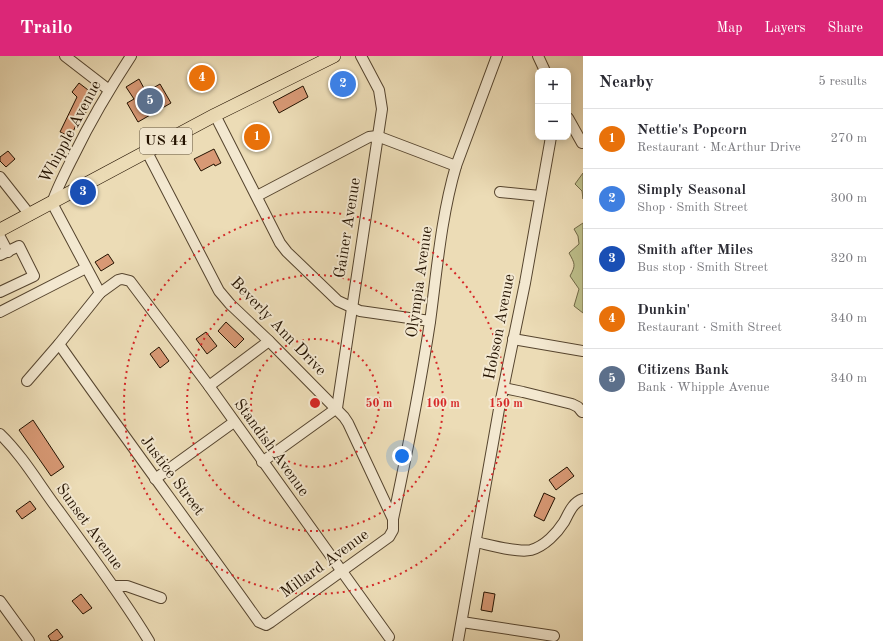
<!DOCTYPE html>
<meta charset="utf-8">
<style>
:root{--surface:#fff;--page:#f7f7f7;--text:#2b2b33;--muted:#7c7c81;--line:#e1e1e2;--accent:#db2777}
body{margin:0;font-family:"Old Standard TT",serif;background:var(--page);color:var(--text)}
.controls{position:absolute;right:12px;top:12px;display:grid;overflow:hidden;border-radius:8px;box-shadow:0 2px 10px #0003}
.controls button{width:36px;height:36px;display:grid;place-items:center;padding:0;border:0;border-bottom:1px solid var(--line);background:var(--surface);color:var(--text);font:20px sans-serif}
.you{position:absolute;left:402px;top:400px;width:14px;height:14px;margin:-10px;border:3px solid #fff;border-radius:50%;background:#1a73e8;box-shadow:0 0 0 6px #1a73e833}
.badge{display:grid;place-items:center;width:26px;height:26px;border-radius:50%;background:var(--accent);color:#fff;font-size:13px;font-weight:700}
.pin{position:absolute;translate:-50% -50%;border:2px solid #fff;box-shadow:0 1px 4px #0006}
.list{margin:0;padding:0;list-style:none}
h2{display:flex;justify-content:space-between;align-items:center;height:52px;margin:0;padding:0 16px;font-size:17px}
h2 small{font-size:13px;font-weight:400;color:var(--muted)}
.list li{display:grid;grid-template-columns:26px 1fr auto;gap:12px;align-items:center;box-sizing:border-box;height:60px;padding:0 16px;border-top:1px solid var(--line)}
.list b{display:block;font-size:15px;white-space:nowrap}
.list p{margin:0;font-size:13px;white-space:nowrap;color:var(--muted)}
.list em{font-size:13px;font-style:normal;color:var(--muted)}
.map{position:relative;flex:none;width:583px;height:585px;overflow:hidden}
header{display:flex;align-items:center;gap:24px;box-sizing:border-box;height:56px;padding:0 20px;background:var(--accent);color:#fff}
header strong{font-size:19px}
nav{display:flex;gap:22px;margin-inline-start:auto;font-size:14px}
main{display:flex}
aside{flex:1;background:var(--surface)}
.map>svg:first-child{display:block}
.green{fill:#bdbf8b;stroke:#706846}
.building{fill:#d89975;stroke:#231200}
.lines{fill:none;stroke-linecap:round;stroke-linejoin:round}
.minor-casing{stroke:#55442e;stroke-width:12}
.major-casing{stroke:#231200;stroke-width:14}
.minor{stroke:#f3e8d0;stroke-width:10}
.major{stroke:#ecdcb6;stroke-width:13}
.ring{fill:none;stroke:#d62828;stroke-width:2;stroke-dasharray:2 4}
.labels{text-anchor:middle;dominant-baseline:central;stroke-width:4;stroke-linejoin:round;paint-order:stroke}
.shield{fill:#f3e8d0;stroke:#61523e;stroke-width:1}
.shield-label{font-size:15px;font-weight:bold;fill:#231200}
.street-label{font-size:16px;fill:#231200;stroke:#f3e8d0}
.centre{fill:#d62828;stroke:#f3e8d0;stroke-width:2}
.ring-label{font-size:12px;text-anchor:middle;font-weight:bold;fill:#d62828;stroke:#f3e8d0;stroke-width:4;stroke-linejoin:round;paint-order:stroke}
</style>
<header>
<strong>Trailo</strong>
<nav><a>Map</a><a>Layers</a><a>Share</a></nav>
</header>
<main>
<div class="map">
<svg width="583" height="585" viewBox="0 0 583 585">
<rect width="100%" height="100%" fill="#ecdcb6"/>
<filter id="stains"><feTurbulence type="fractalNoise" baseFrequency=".005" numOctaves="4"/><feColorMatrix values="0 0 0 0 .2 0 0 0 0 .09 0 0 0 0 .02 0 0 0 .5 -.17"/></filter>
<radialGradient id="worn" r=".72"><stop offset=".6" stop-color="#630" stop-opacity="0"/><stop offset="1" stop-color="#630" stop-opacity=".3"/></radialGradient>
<g class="green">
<path d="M583 117V143L582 135 575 128Z"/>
<path d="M583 167V257L574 250 579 233 570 220C576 209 575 208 569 197L579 188 578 180 574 173Z"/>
</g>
<g class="building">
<path d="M202 11 209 23 212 21 215 28 201 35 192 16Z"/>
<path d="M139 23 146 36 160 28 171 47 138 66 127 47 134 43 126 31Z"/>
<path d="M79 27 92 37 79 53 86 56 81 66 78 64 71 81 60 76 77 41 72 36Z"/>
<path d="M303 30 308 41 279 57 273 46Z"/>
<path d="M259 69 268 88 256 94 246 76Z"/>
<path d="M214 93 221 107 215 110 214 108 201 115 194 103Z"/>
<path d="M8 95 15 103 6 111 0 105V101Z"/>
<path d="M108 198 114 207 101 215 95 206Z"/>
<path d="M226 266 244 283 235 292 218 275Z"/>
<path d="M206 276 217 290 207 298 196 283Z"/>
<path d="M159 291 169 305 160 312 150 298Z"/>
<path d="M33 364 64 411 51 420 19 374Z"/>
<path d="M567 411 574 420 556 434 549 424Z"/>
<path d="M544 437 555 442 544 465 534 460Z"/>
<path d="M30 445 36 453 22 463 16 455Z"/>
<path d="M484 536 495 538 492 556 481 554Z"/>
<path d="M81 538 92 552 83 558 72 545Z"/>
<path d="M57 573 63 581 57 585H51L48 580Z"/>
</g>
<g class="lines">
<g class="minor-casing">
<g id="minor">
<path d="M65 0 109 34"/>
<path d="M538 0 545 15"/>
<path d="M215 59 280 187 287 196 338 245 360 255 430 265"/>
<path d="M568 62 582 87"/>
<path d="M147 96 219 235 230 248 269 285 344 361 348 367 393 463"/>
<path d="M0 121 30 159"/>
<path d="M500 136 540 140"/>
<path d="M257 140 369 81 377 80 456 110"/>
<path d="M0 181 8 196"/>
<path d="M0 199 19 190 34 220 0 236"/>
<path d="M100 237 52 147C58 130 66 115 74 99 91 64 110 32 131 0"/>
<path d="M0 256 86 212"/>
<path d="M513 283 583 295"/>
<path d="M59 288C125 382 193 473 259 566L266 569 271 566 389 481 393 474V463C407 397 420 332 430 266 437 214 441 161 456 110L497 0"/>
<path d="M27 325 59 288 100 237 118 224 122 223 130 225 209 330 389 581"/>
<path d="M209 330 269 285"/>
<path d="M504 332 523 336 572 348 578 351 582 356"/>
<path d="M0 378C23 400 40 430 59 455 90 498 122 540 149 585"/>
<path d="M262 406 337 352 382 53 379 34 361 0"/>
<path d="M155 423 234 366"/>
<path d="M476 486C490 489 518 497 531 494 545 490 557 477 564 466 569 457 572 447 583 443"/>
<path d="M113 530H127L161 542"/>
<path d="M0 545 29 585"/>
<path d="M462 566 554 580"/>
<path d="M458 585 499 353 525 227 551 81"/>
</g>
</g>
<g class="major-casing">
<path id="major" d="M0 174 215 59 334 0"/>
</g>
<use href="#minor" class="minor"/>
<use href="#major" class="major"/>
</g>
<g class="ring">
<circle cx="315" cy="347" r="64"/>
<circle cx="315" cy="347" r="128"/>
<circle cx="315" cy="347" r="191"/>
</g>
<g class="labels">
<rect class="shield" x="140" y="72" width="52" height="26" rx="3"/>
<g class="shield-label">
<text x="166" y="85">US 44</text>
</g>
<g class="street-label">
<text transform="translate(71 76) rotate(-62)">Whipple Avenue</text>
<text transform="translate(348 172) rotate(-81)">Gainer Avenue</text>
<text transform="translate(420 226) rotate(-82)">Olympia Avenue</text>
<text transform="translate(278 271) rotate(46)">Beverly Ann Drive</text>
<text transform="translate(500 271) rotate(-79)">Hobson Avenue</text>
<text transform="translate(271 392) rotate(54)">Standish Avenue</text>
<text transform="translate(172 420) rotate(53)">Justice Street</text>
<text transform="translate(89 471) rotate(54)">Sunset Avenue</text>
<text transform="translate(325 508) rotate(-36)">Millard Avenue</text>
</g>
</g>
<circle cx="315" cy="347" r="6" class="centre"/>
<g class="ring-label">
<text x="379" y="351">50 m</text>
<text x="443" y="351">100 m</text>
<text x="506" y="351">150 m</text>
</g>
<rect width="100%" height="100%" filter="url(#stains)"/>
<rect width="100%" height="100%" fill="url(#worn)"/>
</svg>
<div class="controls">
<button>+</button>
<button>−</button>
</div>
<div class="you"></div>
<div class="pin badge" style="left:257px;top:81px;background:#e8710a">1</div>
<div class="pin badge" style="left:343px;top:28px;background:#3f7fe0">2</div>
<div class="pin badge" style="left:83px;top:136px;background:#1a4fb4">3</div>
<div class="pin badge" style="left:202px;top:22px;background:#e8710a">4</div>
<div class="pin badge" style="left:150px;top:45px;background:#5c6f8a">5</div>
</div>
<aside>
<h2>Nearby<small>5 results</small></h2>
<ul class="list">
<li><span class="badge" style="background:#e8710a">1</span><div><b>Nettie's Popcorn</b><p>Restaurant · McArthur Drive</p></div><em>270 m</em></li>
<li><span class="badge" style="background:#3f7fe0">2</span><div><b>Simply Seasonal</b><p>Shop · Smith Street</p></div><em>300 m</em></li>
<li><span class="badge" style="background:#1a4fb4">3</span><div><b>Smith after Miles</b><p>Bus stop · Smith Street</p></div><em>320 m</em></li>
<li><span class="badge" style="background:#e8710a">4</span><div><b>Dunkin'</b><p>Restaurant · Smith Street</p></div><em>340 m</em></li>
<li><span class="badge" style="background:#5c6f8a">5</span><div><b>Citizens Bank</b><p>Bank · Whipple Avenue</p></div><em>340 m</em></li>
</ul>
</aside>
</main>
